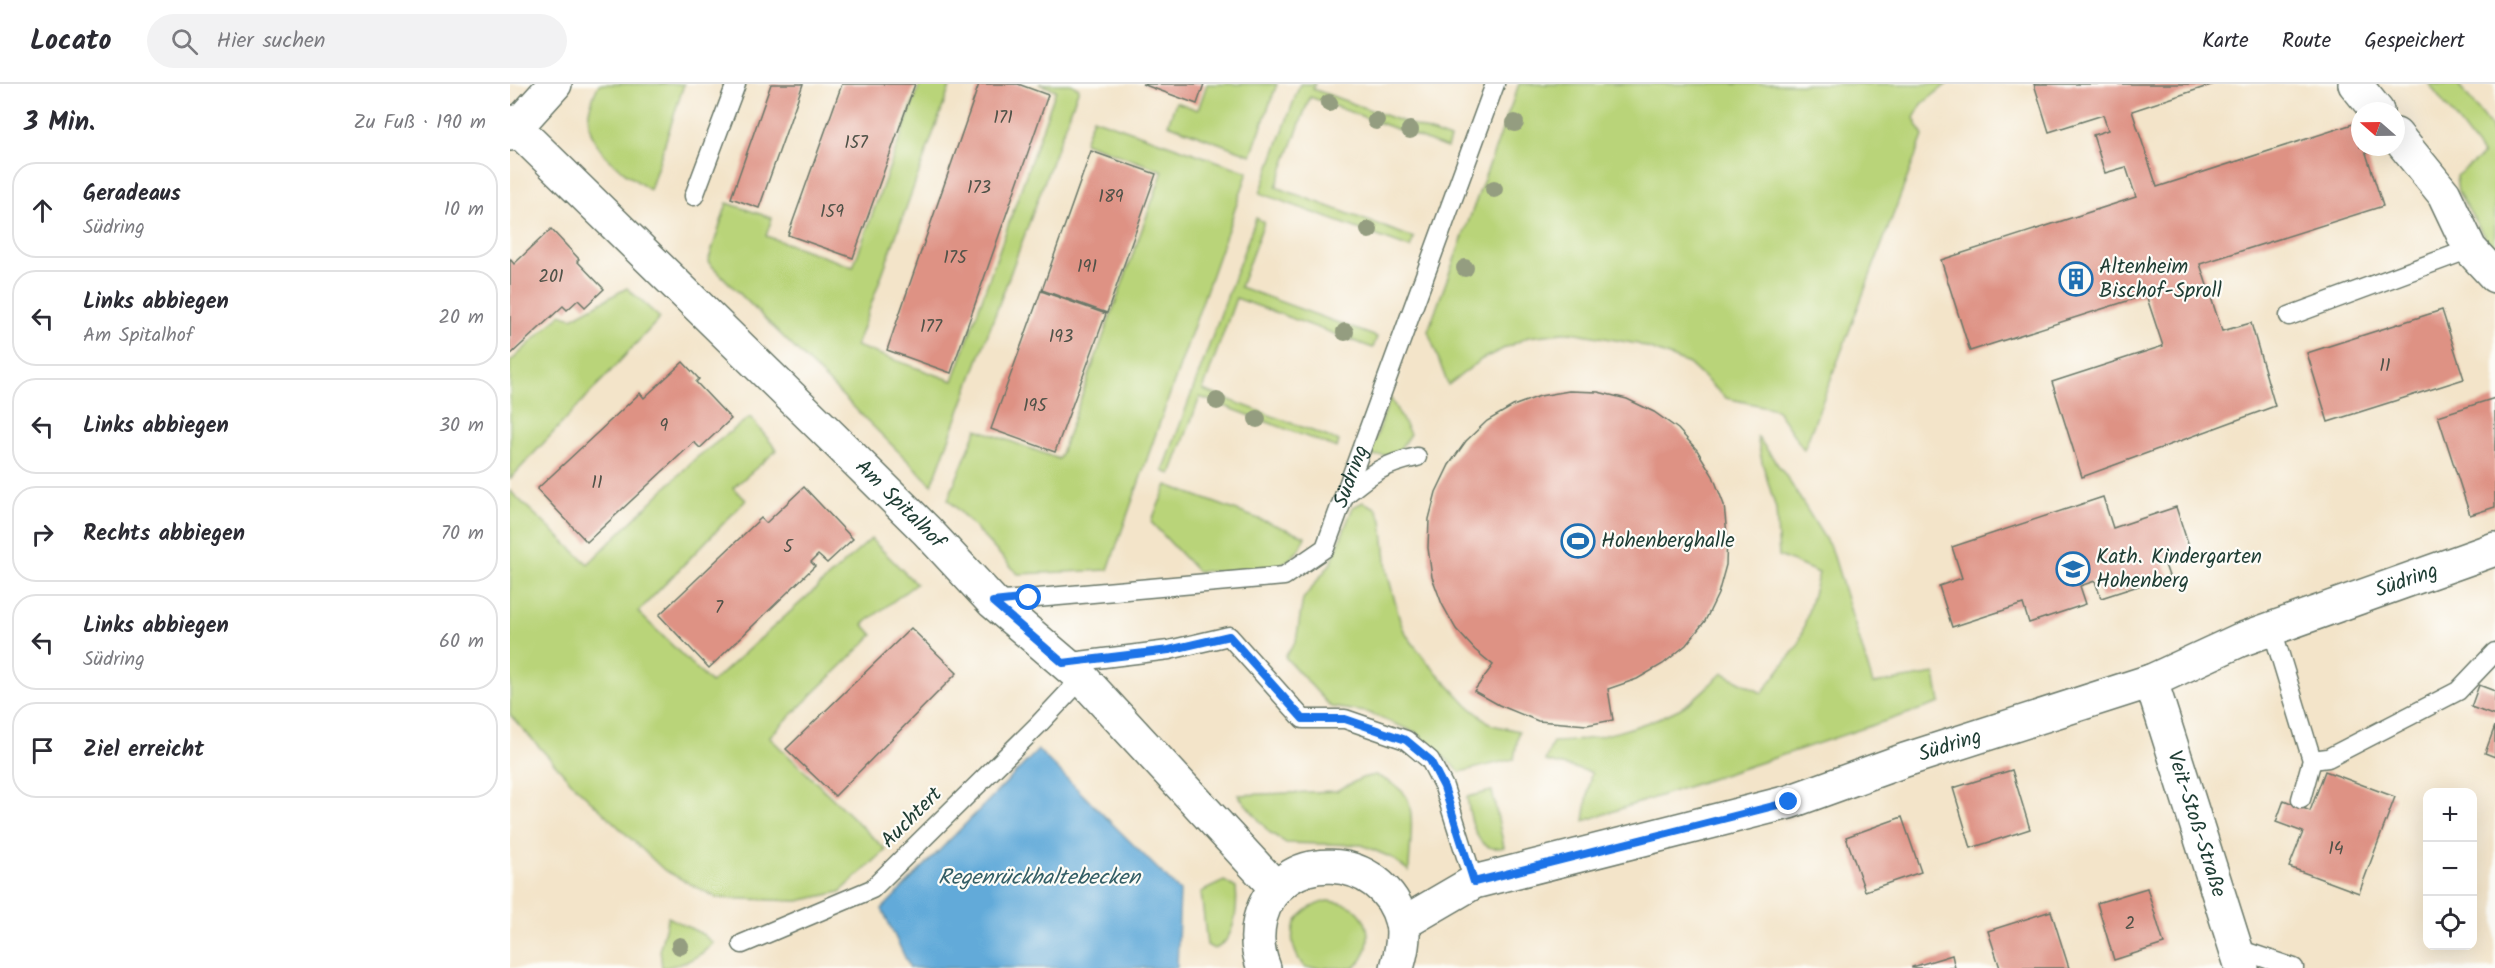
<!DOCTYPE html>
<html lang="de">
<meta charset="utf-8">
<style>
:root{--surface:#fff;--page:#f2f2f3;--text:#2b2b33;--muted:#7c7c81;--line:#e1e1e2}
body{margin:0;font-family:Kalam,sans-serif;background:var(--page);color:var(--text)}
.controls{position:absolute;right:18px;bottom:18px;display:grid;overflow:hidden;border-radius:12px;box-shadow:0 6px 24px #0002}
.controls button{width:54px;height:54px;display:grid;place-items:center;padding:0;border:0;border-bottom:2px solid var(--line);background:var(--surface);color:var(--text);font:30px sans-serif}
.compass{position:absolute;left:1841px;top:18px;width:54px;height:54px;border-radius:50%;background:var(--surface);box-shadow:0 6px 24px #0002;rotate:290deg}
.stop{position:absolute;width:18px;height:18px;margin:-14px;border:4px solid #1a73e8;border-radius:50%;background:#fff}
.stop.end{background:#1a73e8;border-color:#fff;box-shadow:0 2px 6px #0008}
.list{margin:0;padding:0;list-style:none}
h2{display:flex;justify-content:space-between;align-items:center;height:78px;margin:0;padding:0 24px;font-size:26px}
h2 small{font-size:20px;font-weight:400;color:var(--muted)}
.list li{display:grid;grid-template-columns:39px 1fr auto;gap:18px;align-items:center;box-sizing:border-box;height:96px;margin:0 12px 12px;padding:0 12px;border:2px solid var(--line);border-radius:24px}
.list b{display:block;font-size:22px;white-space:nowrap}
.list p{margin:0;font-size:20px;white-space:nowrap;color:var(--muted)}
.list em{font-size:20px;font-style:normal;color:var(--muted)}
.icon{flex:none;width:33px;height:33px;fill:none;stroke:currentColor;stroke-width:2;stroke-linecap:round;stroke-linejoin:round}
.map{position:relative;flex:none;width:1985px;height:884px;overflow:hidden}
header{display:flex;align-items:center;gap:36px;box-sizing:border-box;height:84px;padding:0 30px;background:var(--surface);border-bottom:2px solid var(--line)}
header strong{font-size:28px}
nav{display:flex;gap:33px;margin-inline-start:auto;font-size:21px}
.search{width:420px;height:54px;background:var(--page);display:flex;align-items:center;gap:15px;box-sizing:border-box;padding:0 21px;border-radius:33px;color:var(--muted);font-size:22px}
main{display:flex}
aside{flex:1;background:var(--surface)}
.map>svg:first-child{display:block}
.green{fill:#b9d479;stroke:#6c8856;stroke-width:1.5}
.water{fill:#62aad9;stroke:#407486;stroke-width:1.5}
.building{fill:#de9284}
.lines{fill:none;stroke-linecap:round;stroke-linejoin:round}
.lane-casing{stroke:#697768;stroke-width:21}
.street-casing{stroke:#697768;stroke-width:36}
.lane{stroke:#fff;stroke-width:18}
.street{stroke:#fff;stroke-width:33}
.tree{fill:#949d80}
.route{stroke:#1a73e8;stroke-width:8}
.labels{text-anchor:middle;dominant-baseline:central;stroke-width:4.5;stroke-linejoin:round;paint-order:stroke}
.number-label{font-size:18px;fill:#4f5248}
.poi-label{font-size:21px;fill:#1f3d34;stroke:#fdfcf7;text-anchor:start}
.street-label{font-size:21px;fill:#1f3d34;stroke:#fdfcf7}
.water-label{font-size:22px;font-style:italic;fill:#335e66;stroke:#fdfcf7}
</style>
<header>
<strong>Locato</strong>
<div class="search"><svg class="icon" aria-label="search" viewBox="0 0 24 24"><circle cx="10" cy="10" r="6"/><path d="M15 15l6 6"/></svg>Hier suchen</div>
<nav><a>Karte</a><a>Route</a><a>Gespeichert</a></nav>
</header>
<main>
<aside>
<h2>3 Min.<small>Zu Fuß · 190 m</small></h2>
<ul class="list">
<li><svg class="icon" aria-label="ahead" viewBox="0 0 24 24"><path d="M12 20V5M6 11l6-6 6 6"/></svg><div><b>Geradeaus</b><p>Südring</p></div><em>10 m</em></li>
<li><svg class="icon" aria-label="left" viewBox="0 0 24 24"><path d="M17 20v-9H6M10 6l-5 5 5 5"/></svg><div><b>Links abbiegen</b><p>Am Spitalhof</p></div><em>20 m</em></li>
<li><svg class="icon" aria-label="left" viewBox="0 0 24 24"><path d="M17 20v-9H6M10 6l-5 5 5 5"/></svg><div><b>Links abbiegen</b></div><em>30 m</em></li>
<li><svg class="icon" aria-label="right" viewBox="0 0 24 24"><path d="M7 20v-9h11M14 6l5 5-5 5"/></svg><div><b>Rechts abbiegen</b></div><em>70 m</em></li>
<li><svg class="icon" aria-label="left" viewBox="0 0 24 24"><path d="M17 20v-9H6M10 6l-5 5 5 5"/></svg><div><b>Links abbiegen</b><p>Südring</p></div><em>60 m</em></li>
<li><svg class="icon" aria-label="arrive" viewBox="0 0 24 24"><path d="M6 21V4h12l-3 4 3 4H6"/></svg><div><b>Ziel erreicht</b></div></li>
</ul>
</aside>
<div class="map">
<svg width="1985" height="884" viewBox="0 0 1985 884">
<rect width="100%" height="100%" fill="#fdfcf7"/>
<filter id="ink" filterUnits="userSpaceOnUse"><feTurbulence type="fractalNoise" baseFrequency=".0167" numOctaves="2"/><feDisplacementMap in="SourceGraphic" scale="12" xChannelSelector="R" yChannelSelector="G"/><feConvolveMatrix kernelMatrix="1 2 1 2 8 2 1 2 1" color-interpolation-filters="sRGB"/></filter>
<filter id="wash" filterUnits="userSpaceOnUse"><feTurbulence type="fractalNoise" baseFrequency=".008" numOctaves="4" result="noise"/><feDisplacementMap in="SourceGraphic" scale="24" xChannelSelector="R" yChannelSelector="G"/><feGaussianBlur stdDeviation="1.35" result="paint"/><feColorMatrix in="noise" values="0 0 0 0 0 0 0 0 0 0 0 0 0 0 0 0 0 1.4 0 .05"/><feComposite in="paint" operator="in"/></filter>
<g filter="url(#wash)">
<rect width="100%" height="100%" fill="#f3e4c9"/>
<g class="green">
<path d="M89 0H174L140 106C113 88 74 64 79 27 81 18 85 8 89 0Z"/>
<path d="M410 0H441L346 262 443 297 546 6 529 0H561L569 4 422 401 198 178 217 119 262 134 256 152 343 183Z"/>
<path d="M697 0H767L741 71 658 40 666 18 688 26Z"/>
<path d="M790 0H805L803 5 940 55 937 64 800 13 766 103 904 154 900 164 750 109Z"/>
<path d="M1009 0H1437L1412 20 1404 34 1413 52 1294 366 1266 325 1216 314 1179 280 1128 260 1061 248 1018 253 972 275 938 301 918 247Z"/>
<path d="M1919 0H1948L1981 43 1985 66V171L1948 108 1946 92 1973 71Z"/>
<path d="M583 34 738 88 598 486 508 490 438 415 467 345 549 375 653 87 574 58Z"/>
<path d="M746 134 754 138 730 203 867 253 863 264 726 214 693 306 829 357 827 364 690 313 661 390 653 387Z"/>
<path d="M117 204 150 234 0 395V278L51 230 62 234Z"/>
<path d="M880 313 900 350 886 371 860 372Z"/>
<path d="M240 333 267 366 223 404 236 416 128 528 201 599 361 455 406 500 353 540 363 551 259 653 376 766 330 808 288 817 207 814 154 786 66 703 0 631V407L78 480 186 374Z"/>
<path d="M1247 352 1278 395 1322 466 1363 600 1425 590 1430 619 1074 737 1081 688 1035 677 1043 658C1081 658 1135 642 1169 625 1185 617 1199 600 1213 589L1252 609 1289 560 1309 489 1269 472 1266 425 1252 378Z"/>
<path d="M657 401 795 452C782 497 723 488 687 487L641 438Z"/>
<path d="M853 418 866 424 872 436 877 487 890 537 895 549 917 578 958 622 982 641 1009 647 1004 675 950 688 907 649 856 628 821 623 775 573 786 557 793 515 821 479 843 423Z"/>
<path d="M865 691C876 696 889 702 896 712 906 728 899 768 899 787L880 773 852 761 776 759 759 748 728 711 826 707 852 694Z"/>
<path d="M982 707 994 763C965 772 960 733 957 713Z"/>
<path d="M714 797 726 804C728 823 725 858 704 865L697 861 691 808Z"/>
<path d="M817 817C827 818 837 819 845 825 863 840 862 869 844 884H795C772 855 782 826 817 817Z"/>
<path d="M158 833 192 850 203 859C190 874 172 881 152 884L150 864Z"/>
</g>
<path class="water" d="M528 666 670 807 667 884H400L372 825Z"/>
<g id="blocks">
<g class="building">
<path d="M261 0H293L249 124 221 114Z"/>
<path d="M332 0H405L343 174 278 151Z"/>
<path d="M469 0H508L538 11 441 289 377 266Z"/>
<path d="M632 0H694L687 20Z"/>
<path d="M1524 0H1704L1622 27 1647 103 1846 39 1850 50V63H1854L1873 122 1690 180 1712 247 1741 239 1765 322 1572 393 1542 298 1653 262 1636 211 1460 267 1431 176 1626 113 1616 83 1595 89 1583 51 1598 46 1593 31 1539 48Z"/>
<path d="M581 67 646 90 597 229 532 206Z"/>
<path d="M41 145 69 175 67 177 94 205 75 223 68 216 57 226 53 222 0 271V175L4 180Z"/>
<path d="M531 207 596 230 545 368 481 345Z"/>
<path d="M1932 226 1954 295 1818 338 1797 269Z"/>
<path d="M173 278 189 295 186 298 221 335 190 364 184 358 77 458 27 405 130 309 134 314Z"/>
<path d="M1059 307 1088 308 1117 315 1144 328 1168 345 1187 366 1203 392 1214 421 1217 451 1216 481 1208 510 1195 537 1176 561 1153 580 1127 595 1098 605 1103 636 1077 641 1028 637 989 621 964 607 983 581 965 566 946 545 932 520 922 493 918 464 919 435 926 408 939 381 956 357 977 337 1003 322 1030 312Z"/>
<path d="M1985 314V423L1960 431 1928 332Z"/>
<path d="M294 403 343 455 317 479 308 471 301 478 305 482 199 584 149 531 251 434 256 439Z"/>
<path d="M1593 413 1603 444 1666 423 1680 466 1653 475 1659 492 1591 514 1585 497 1570 502 1576 520 1519 539 1513 520 1442 543 1429 502 1452 494 1442 463Z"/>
<path d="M401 544 447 589 325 712 276 665Z"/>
<path d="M1969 601 1985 607V632L1961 623Z"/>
<path d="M1985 642V673L1975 669Z"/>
<path d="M1502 686 1520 745 1461 764 1443 704Z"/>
<path d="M1815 687 1885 713 1849 809 1779 783 1793 748 1766 738 1774 716 1800 727Z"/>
<path d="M1392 733 1411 788 1355 807 1336 753Z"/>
<path d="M1637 804 1654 860 1604 876 1587 819Z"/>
<path d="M1541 827 1559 884H1490L1478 847Z"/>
<path d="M1442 871 1445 884H1402V883Z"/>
</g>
</g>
</g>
<g filter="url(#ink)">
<use href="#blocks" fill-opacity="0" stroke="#697768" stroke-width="1.5"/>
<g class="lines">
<g class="lane-casing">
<g id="lane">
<path d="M184 112 226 0"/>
<path d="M1779 232 1960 165"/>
<path d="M834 412C860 390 873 380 907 373"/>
<path id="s1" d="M483 518 774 492 815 464 985 0"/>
<path d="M1762 545 1802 676 1791 715"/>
<path d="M553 579 659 566 719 552 793 635H835L896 656 920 676 934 703 964 798"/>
<path d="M1802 676 1818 674 1948 607 1985 568"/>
<path d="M232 860 362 805 528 641 572 594"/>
<path d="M1725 864 1784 884"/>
</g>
</g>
<g class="street-casing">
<g id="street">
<path d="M1845 0 1867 27"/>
<path id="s2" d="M0 38 322 353 417 447 483 518 572 594 766 804"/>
<path d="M0 50 45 0"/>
<path d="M1886 51 1934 110 1960 165 1985 192"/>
<path id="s3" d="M1641 597 1732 884"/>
<path id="s4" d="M892 840 964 798 1279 718 1395 676 1641 597 1730 556 1985 465"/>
<path d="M754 884C747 867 746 852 750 835 769 761 874 767 892 839 895 854 891 870 887 884"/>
</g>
</g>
<use href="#lane" class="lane"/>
<use href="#street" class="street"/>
</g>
<g class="tree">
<circle cx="819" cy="19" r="9"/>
<circle cx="866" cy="37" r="9"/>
<circle cx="1005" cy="39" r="9"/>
<circle cx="900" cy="46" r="9"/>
<circle cx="984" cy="105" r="9"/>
<circle cx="859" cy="146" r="9"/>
<circle cx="955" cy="184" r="9"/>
<circle cx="835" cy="248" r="9"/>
<circle cx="707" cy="317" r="9"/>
<circle cx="747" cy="335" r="9"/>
<circle cx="170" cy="862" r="9"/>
</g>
</g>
<g class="lines" filter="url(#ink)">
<path class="route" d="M519 514 483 518 553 579 659 566 719 552 793 635H835L896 656 920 676 934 703 964 798 1279 718"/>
</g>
<defs>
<g id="building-ring" transform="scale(1.725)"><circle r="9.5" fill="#fdfcf7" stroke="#1f6fb2" stroke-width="1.5"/><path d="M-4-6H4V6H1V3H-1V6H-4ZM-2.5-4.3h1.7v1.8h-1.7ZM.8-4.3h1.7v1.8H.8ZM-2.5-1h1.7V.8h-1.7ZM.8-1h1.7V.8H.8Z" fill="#1f6fb2"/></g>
<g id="stadium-ring" transform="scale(1.725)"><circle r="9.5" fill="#fdfcf7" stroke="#1f6fb2" stroke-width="1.5"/><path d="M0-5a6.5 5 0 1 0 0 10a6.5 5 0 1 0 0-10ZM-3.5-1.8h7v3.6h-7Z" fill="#1f6fb2"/></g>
<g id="school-ring" transform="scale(1.725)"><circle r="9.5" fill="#fdfcf7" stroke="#1f6fb2" stroke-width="1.5"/><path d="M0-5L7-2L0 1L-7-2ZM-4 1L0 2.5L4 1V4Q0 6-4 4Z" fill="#1f6fb2"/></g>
</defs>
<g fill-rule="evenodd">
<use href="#building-ring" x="1566" y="195"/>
<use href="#stadium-ring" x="1068" y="457"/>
<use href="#school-ring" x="1563" y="485"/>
</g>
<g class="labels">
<g class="number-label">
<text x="493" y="34">171</text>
<text x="346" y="59">157</text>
<text x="469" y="104">173</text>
<text x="601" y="113">189</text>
<text x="322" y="128">159</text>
<text x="445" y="174">175</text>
<text x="577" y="183">191</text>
<text x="41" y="193">201</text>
<text x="421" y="243">177</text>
<text x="551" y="253">193</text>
<text x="1875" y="282">11</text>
<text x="525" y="322">195</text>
<text x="154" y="342">9</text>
<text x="87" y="399">11</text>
<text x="278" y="463">5</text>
<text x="209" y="524">7</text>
<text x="1826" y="765">14</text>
<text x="1620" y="840">2</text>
</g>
<g class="poi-label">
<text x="1589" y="183">Altenheim<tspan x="1589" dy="24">Bischof-Sproll</tspan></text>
<text x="1091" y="457">Hohenberghalle</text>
<text x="1586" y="473">Kath. Kindergarten<tspan x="1586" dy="24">Hohenberg</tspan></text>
</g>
<g class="street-label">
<text stroke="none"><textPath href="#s1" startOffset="418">Südring</textPath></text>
<text stroke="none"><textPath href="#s2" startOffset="546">Am Spitalhof</textPath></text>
<text stroke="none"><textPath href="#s4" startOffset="1065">Südring</textPath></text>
<text stroke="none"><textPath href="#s4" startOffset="579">Südring</textPath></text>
<text transform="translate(402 734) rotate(-45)">Auchtert</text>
<text stroke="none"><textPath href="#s3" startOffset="150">Veit-Stoß-Straße</textPath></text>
</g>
<g class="water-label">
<text x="529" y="794">Regenrückhaltebecken</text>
</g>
</g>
</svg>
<div class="controls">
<button>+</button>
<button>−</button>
<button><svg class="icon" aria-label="locate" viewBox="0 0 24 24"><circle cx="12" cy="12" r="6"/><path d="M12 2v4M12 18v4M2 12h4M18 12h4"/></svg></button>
</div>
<svg class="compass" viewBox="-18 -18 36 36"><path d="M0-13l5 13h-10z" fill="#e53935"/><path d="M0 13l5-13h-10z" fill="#7c7c81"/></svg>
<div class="stop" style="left:519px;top:514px"></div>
<div class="stop end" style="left:1279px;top:718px"></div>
</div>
</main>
